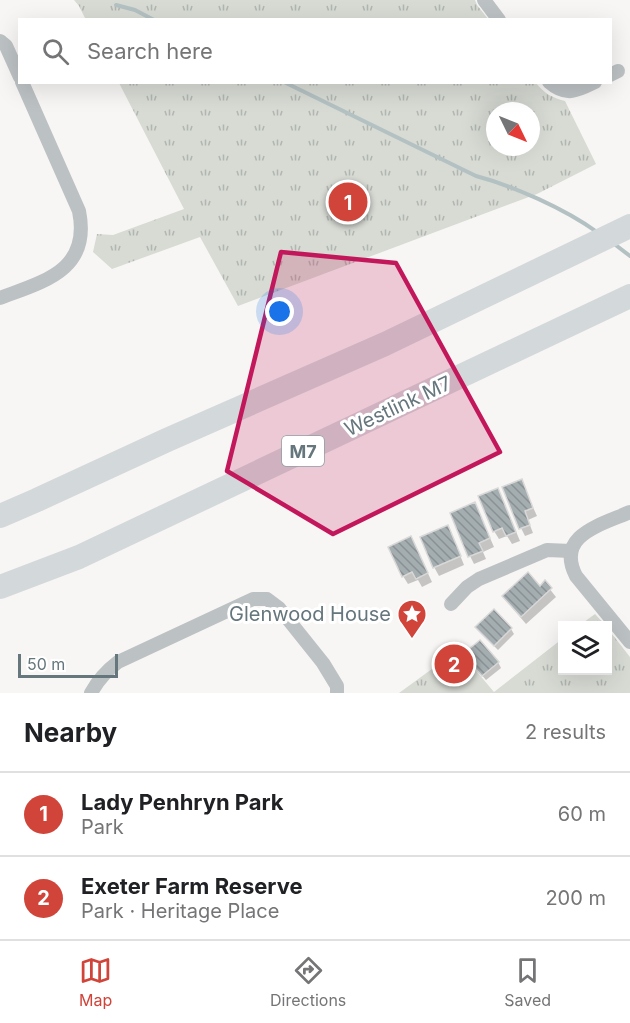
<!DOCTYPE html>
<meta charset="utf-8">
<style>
:root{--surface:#fff;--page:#f2f2f2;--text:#202124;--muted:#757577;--line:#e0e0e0;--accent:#d0443a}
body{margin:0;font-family:Inter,sans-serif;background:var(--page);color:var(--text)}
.controls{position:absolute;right:18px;bottom:18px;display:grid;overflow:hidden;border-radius:0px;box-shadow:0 6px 24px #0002}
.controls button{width:54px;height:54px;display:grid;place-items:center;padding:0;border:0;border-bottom:2px solid var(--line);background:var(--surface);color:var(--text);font:30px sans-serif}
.compass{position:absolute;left:486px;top:102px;width:54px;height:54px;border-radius:50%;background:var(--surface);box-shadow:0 6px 24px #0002;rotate:133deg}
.scale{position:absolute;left:18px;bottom:15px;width:100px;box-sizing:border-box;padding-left:6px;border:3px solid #65767c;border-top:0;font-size:16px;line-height:21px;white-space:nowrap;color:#65767c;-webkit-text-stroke:4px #fff;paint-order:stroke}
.you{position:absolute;left:280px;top:312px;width:21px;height:21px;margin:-15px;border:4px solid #fff;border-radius:50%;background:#1a73e8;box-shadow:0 0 0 9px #1a73e833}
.badge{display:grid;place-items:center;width:39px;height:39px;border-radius:50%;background:var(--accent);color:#fff;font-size:20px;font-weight:700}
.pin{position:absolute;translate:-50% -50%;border:3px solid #fff;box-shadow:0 2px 6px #0006}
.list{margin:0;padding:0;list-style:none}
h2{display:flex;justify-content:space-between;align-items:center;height:78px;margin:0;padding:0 24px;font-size:26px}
h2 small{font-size:20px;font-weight:400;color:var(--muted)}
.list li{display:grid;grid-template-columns:39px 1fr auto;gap:18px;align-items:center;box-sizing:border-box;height:84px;padding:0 24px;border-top:2px solid var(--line)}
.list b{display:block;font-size:22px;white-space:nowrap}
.list p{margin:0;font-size:20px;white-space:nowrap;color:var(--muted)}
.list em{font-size:20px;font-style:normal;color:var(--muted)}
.icon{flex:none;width:33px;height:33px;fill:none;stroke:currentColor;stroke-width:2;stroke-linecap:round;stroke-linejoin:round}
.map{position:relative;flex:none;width:630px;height:693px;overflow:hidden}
.search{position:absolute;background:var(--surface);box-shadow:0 6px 24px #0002;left:18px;right:18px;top:18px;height:66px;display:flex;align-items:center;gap:15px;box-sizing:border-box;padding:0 21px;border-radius:0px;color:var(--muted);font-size:22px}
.sheet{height:246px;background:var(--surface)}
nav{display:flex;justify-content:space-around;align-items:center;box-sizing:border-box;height:84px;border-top:2px solid var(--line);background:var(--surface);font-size:16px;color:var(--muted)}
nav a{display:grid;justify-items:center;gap:3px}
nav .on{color:var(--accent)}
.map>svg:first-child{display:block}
.park{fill:url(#park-tufts);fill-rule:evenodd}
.shadow{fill:#0003}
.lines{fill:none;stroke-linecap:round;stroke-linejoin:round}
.stream{stroke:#b4c1c3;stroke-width:4}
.building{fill:url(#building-back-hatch);stroke:#d8d8d7;stroke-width:1.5}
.street{stroke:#bcc1c3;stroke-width:14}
.highway{stroke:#d3d8da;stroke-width:24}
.marked{fill:#c2185b;fill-opacity:0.2;stroke:#c2185b;stroke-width:4.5;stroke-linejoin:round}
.labels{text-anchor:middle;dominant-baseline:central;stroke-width:6;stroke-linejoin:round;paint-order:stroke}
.shield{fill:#fff;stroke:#939fa3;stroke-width:1.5}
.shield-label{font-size:18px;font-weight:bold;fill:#65767c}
.street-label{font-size:20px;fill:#65767c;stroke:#fff}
.poi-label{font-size:20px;fill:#65767c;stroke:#fff;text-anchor:end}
</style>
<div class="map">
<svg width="630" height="693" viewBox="0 0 630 693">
<defs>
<pattern id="park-tufts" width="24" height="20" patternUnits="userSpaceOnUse" patternTransform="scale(1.5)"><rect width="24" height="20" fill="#d7dbd4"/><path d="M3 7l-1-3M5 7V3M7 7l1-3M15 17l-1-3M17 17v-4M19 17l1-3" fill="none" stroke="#b2b6b1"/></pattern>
<pattern id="building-back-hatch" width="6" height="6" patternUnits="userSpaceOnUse" patternTransform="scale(1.5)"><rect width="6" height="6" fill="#a4adb0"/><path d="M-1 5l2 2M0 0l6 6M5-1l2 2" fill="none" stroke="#899194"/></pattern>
</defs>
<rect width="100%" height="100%" fill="#f7f6f4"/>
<g class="park">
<path d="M74 0H475L477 5 488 19 86 20 79 6Z"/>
<path d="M119 83H536C544 93 552 98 565 101L596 164 537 194 238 306 200 237 112 269 93 252 97 234 113 235 184 209ZM495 111H531V147H495Z"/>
<path d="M595 614 605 625H580Z"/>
<path d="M608 629 630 657V693H399L447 658 456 647 494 692 562 639V670H608Z"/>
</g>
<g class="shadow">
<path d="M521 481 537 516 528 520 533 533 525 536 521 528Z"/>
<path d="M497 490 502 498 520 541 512 544 507 536 499 539 494 531Z"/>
<path d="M475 504 494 547 483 552 486 559 474 564 470 556Z"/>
<path d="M452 535 464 565 439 576 434 567Z"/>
<path d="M415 546 432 582 422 587 418 580 408 584 403 576Z"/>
<path d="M545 583 556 597 526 624 509 604 504 596 539 588Z"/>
<path d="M477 627 511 629 514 634 498 650 480 632Z"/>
<path d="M468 659 498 662 501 668 486 680Z"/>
</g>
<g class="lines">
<g class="stream">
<path d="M116 5 135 10 154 20"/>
<path d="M284 82 476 176C514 186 565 209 597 232"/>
<path d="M613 243 630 256"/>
</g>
</g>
<g class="building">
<path d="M522 479 533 508 525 511 530 525 519 529 502 487Z"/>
<path d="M498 488 516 532 506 536 502 528 493 532 478 496Z"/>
<path d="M475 502 490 538 479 543 483 551 468 557 450 513Z"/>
<path d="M448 525 461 556 433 568 420 537Z"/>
<path d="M411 536 428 573 416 579 412 572 402 577 388 547Z"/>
<path d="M528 572 540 586 545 580 552 588 521 617 502 596Z"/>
<path d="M494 609 512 628 494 646 475 627Z"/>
<path d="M480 640 499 662 482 676 463 654Z"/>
</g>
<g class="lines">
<g class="street">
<path d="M484 0 499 20"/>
<path d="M0 41 6 46 20 77"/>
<path d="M610 75 618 71"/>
<path d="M549 82C566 97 577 91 595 82"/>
<path d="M0 298C45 281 91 270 79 211L22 82"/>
<path d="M630 512C601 525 555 535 576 576L630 642"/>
<path d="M451 604 467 587 479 579 547 550 571 551"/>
<path d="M91 693C98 680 106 671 118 662L253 599H267L279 608 323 663 337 686V693"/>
</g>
<g class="highway">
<path d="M0 516 37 500 167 440 385 344 630 226"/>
<path d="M0 587 79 557 630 296"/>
</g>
</g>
<path class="marked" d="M281 252 396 263 500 452 333 534 227 471Z"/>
<defs>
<g id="sight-pin" transform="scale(1.5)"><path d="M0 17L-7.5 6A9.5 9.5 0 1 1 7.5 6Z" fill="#d0443a" stroke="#fff"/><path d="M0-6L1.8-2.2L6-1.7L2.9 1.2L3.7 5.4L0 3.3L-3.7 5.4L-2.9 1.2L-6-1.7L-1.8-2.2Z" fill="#fff"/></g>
</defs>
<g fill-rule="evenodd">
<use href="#sight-pin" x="412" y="614"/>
</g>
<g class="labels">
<rect class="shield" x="282" y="436" width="42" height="30" rx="4.5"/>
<g class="shield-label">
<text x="303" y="451">M7</text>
</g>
<g class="street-label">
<text transform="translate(398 406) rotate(-25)">Westlink M7</text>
</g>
<g class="poi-label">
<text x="391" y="614">Glenwood House</text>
</g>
</g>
</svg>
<div class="controls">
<button><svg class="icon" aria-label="layers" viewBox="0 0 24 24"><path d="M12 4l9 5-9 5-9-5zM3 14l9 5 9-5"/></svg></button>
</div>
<svg class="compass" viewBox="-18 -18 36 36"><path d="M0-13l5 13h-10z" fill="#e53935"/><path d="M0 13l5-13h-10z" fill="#757577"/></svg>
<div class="scale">50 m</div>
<div class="you"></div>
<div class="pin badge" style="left:348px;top:202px">1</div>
<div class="pin badge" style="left:454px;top:664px">2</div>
<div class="search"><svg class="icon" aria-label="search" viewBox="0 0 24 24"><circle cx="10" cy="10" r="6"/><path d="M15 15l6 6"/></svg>Search here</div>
</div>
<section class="sheet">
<h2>Nearby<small>2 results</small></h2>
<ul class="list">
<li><span class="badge">1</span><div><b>Lady Penhryn Park</b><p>Park</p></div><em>60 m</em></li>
<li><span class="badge">2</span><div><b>Exeter Farm Reserve</b><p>Park · Heritage Place</p></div><em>200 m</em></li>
</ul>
</section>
<nav>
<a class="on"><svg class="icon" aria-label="map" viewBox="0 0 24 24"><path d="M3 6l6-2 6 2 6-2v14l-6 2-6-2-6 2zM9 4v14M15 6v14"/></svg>Map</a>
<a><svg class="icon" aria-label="directions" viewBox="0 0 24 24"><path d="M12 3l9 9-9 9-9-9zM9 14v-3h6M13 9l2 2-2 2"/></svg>Directions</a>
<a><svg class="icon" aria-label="saved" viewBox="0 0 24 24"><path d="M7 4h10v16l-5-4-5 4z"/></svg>Saved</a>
</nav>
